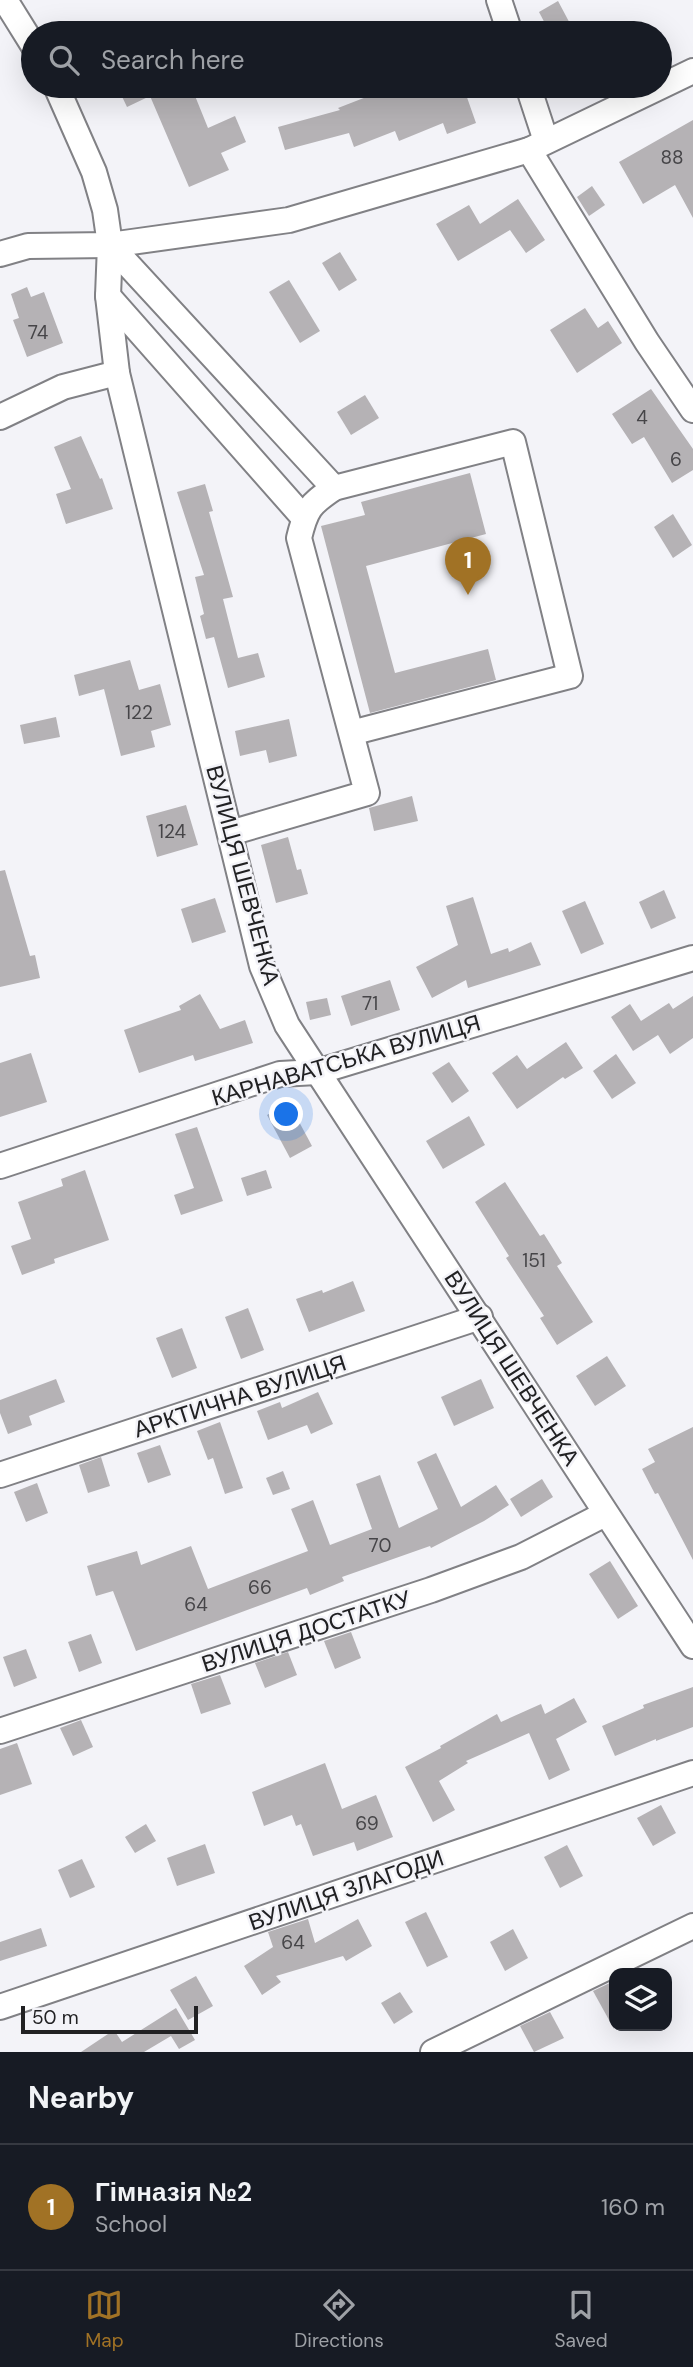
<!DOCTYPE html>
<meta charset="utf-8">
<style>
:root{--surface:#171b24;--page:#20242c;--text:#f1f3f6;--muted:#9ea1a6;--line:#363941;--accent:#a17225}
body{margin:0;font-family:"DM Sans",sans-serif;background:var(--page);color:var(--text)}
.controls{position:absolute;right:21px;bottom:21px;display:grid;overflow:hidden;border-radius:14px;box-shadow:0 7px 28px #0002}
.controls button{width:63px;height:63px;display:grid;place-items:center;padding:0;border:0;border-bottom:2px solid var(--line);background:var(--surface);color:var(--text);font:35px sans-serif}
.scale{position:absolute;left:21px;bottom:18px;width:177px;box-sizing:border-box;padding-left:7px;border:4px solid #212123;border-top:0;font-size:19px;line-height:24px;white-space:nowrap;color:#212123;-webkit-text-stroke:5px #f3f3f8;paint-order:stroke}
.you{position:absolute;left:287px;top:1115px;width:24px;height:24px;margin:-18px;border:5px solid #fff;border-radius:50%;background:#1a73e8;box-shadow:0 0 0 10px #1a73e833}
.badge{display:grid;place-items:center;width:46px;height:46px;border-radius:50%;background:var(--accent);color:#fff;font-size:23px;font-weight:700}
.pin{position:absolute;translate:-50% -58px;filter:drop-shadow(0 2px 4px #0008)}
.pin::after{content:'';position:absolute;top:37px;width:24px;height:21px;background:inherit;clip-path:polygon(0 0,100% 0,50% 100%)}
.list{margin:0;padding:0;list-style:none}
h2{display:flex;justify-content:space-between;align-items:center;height:91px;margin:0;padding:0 28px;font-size:30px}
h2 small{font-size:23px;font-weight:400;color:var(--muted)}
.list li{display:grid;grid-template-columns:46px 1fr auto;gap:21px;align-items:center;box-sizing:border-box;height:126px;padding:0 28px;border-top:2px solid var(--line)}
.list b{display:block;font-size:26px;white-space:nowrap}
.list p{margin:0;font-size:23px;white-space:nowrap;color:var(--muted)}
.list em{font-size:23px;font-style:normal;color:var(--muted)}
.icon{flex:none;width:38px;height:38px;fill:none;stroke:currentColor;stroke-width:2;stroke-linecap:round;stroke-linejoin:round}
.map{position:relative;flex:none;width:693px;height:2052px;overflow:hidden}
.search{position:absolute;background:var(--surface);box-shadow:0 7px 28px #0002;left:21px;right:21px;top:21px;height:77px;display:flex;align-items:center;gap:18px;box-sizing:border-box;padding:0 24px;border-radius:38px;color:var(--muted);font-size:26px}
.sheet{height:217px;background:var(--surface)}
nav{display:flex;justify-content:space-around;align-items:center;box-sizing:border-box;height:98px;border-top:2px solid var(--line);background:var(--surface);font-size:19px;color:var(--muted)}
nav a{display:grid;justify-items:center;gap:4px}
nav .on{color:var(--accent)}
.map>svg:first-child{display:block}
.building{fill:#b5b2b5}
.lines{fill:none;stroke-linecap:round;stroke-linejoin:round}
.minor-casing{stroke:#818185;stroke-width:28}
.minor{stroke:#fff;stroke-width:24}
.labels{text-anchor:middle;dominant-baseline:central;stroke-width:5;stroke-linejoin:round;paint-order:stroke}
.number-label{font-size:19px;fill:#464548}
.street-label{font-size:23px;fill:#212123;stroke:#f3f3f8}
</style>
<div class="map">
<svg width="693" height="2052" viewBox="0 0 693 2052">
<rect width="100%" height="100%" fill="#f3f3f8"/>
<g class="building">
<path d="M558 1 575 33H550L539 12Z"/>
<path d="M117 86H191L208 128 235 116 246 142 221 153 229 170 189 187 150 96 127 107Z"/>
<path d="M371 86H463L476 123 447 134 443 123 399 141 395 131 354 147 349 133 285 150 278 127 340 110 338 108 374 94Z"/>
<path d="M693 120V218L675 185 643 204 619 162Z"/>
<path d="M592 186 605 205 589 216 577 197Z"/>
<path d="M518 199 545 240 526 253 510 230 458 261 436 224 469 205 480 224Z"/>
<path d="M340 252 357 280 339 291 322 263Z"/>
<path d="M289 280 320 331 300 343 269 292Z"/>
<path d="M27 287 31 297 44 292 63 343 27 357 13 320 19 318 11 294Z"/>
<path d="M585 308 598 328 608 321 622 343 577 373 550 330Z"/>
<path d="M651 389 693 449V470L672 483 644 437 632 444 612 414Z"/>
<path d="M365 395 379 418 351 435 337 412Z"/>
<path d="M81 436 100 479 102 478 113 509 66 524 56 494 71 489 54 447Z"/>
<path d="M470 473 486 534 366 566 395 673 488 649 496 680 370 713 321 526 365 515 361 502Z"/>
<path d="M205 484 213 511 209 512 233 597 223 599 238 658 258 653 265 677 228 688 214 637 206 639 200 616 204 614 195 577 204 575 177 492Z"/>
<path d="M673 514 692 545 673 558 654 527Z"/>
<path d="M130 660 139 690 160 684 171 725 151 731 155 747 121 756 104 689 79 696 74 675Z"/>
<path d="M56 717 60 737 24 744 20 725Z"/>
<path d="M289 719 297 756 269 763 266 750 240 756 235 731Z"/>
<path d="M412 796 418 821 374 831 369 808Z"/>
<path d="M186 805 198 845 157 857 146 816Z"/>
<path d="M288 837 297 870 301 869 308 894 276 903 261 845Z"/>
<path d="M5 870 30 956 35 955 40 978 0 987V871Z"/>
<path d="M664 890 676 918 651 929 639 902Z"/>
<path d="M473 897 491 954 508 948 509 952 531 942 541 965 468 988 466 980 432 998 416 967 458 945 446 906Z"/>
<path d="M215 898 226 932 192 943 181 909Z"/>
<path d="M585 901 604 944 581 954 562 911Z"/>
<path d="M390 980 400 1010 351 1026 341 996Z"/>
<path d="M200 994 220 1029 245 1020 253 1043 195 1061 193 1055 139 1073 124 1030 181 1010 179 1006Z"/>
<path d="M693 996V1038L670 1054 658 1035 633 1051 611 1017 630 1004 641 1021 669 1003 673 1009Z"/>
<path d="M327 998 331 1015 310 1020 306 1002Z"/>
<path d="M566 1042 583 1068 565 1079 563 1077 517 1109 492 1073 517 1055 527 1069Z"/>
<path d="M31 1053 47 1102 0 1117V1063Z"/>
<path d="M616 1054 636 1083 612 1099 593 1071Z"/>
<path d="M449 1062 469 1091 452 1103 432 1073Z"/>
<path d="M289 1103 312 1146 290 1158 267 1115Z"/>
<path d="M469 1116 485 1145 443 1169 426 1141Z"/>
<path d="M197 1127 223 1201 181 1215 174 1195 194 1188 175 1134Z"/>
<path d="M85 1170 109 1240 54 1259 55 1263 22 1275 11 1246 31 1239 18 1202 63 1186 61 1179Z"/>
<path d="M266 1170 272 1188 247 1196 241 1178Z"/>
<path d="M505 1182 540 1236 544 1234 562 1263 557 1266 593 1322 557 1345 540 1318 544 1316 506 1258 509 1256 475 1202Z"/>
<path d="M353 1281 365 1311 309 1332 296 1299 322 1290 323 1293Z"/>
<path d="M248 1308 264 1350 241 1359 225 1317Z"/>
<path d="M182 1328 197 1368 172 1378 156 1338Z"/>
<path d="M607 1356 626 1386 595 1406 576 1376Z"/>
<path d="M56 1379 65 1402 29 1416 32 1425 8 1434 0 1413V1400Z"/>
<path d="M481 1379 494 1408 454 1426 441 1397Z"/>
<path d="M318 1392 333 1424 311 1434 307 1425 268 1440 257 1411 280 1402 282 1408Z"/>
<path d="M220 1422 243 1488 225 1494 213 1458 208 1460 197 1431Z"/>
<path d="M693 1427V1560L658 1493 655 1494 642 1469 655 1462 648 1449Z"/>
<path d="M160 1445 171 1475 148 1483 137 1453Z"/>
<path d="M436 1453 461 1507 496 1485 509 1505 484 1521 431 1548 430 1546 342 1577 344 1581 310 1595 307 1588 136 1651 113 1591 96 1596 87 1566 137 1551 141 1565 191 1546 208 1589 308 1551 291 1509 313 1500 330 1545 372 1529 356 1484 380 1475 399 1528 438 1509 417 1462Z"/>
<path d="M101 1457 110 1486 88 1493 79 1465Z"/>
<path d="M283 1471 290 1489 273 1495 266 1478Z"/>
<path d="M542 1479 553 1497 521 1517 510 1499Z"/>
<path d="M37 1483 48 1513 26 1522 14 1492Z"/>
<path d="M610 1561 638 1606 618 1619 589 1574Z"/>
<path d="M351 1632 361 1658 335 1669 324 1641Z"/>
<path d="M91 1634 102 1663 79 1672 68 1642Z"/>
<path d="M26 1649 37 1678 14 1687 3 1657Z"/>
<path d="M288 1652 297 1675 265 1688 255 1663Z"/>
<path d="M220 1675 231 1704 201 1714 191 1684Z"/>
<path d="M693 1687V1727L656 1741V1739L615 1756 602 1726 644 1708 643 1705Z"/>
<path d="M574 1698 587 1722 556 1739 570 1770 549 1780 529 1733 466 1761 468 1763 439 1781 455 1810 433 1822 405 1767 441 1748 440 1746 497 1714 501 1722 541 1704 545 1714Z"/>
<path d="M81 1720 93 1747 73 1756 60 1728Z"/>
<path d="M17 1743 32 1784 0 1795V1749Z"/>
<path d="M325 1763 342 1809 376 1795 393 1837 357 1851 354 1842 313 1856 301 1824 296 1826 292 1815 264 1826 252 1792Z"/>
<path d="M661 1805 676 1833 653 1846 637 1818Z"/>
<path d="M146 1824 156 1841 135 1853 125 1837Z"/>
<path d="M205 1844 215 1873 177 1886 167 1858Z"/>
<path d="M567 1845 583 1876 560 1888 544 1857Z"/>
<path d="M82 1859 95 1887 70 1898 58 1870Z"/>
<path d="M426 1912 448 1957 427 1967 405 1922Z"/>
<path d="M308 1919 315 1943 358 1919 372 1946 346 1961 343 1956 276 1976 281 1982 262 1995 244 1966 273 1947 268 1932Z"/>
<path d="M41 1928 47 1946 0 1961V1942Z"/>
<path d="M513 1929 528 1958 505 1971 490 1942Z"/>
<path d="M196 1976 213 2006 188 2020 170 1990Z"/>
<path d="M614 1981V2029L593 1991Z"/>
<path d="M400 1992 413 2012 394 2024 381 2003Z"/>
<path d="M176 2008 195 2040 179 2049 171 2036 144 2052H81L114 2030 122 2042Z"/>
<path d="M550 2012 564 2038 534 2052 520 2026Z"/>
</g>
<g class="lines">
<g class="minor-casing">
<g id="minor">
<path d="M5 0 33 45"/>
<path d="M499 0 510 33"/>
<path d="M56 86 94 172 105 210 110 245 108 296 117 373 262 966 287 1025 693 1646"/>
<path d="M528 86 546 141"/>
<path d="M529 150 647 342 693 410"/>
<path d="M110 245 334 488"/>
<path d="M0 254 28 246 110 245 289 220 529 150 693 71"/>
<path d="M108 296 304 518"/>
<path d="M0 417 63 387 117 373"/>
<path d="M230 833 367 793 299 538C306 509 310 504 334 488L513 442 570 676 351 733"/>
<path d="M0 1166 280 1074 317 1072 693 958"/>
<path d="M0 1475 480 1317"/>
<path d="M0 1731 431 1590 521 1557 605 1514"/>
<path d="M0 2007 693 1773"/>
<path d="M433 2052 693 1926"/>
</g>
</g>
<use href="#minor" class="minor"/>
</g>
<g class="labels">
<g class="number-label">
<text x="672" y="157">88</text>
<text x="38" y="332">74</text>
<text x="642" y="417">4</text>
<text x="676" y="459">6</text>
<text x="139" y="712">122</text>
<text x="172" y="831">124</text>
<text x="370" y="1003">71</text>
<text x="534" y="1260">151</text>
<text x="380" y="1545">70</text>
<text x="260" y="1587">66</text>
<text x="196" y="1604">64</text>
<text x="367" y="1823">69</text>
<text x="293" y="1942">64</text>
</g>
<g class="street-label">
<text transform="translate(243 875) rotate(75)">ВУЛИЦЯ ШЕВЧЕНКА</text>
<text transform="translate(346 1060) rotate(-16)">КАРНАВАТСЬКА ВУЛИЦЯ</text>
<text transform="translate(512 1368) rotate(57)">ВУЛИЦЯ ШЕВЧЕНКА</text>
<text transform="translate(240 1396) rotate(-18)">АРКТИЧНА ВУЛИЦЯ</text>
<text transform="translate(306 1631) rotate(-18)">ВУЛИЦЯ ДОСТАТКУ</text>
<text transform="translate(346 1890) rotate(-19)">ВУЛИЦЯ ЗЛАГОДИ</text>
</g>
</g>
</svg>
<div class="controls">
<button><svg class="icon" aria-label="layers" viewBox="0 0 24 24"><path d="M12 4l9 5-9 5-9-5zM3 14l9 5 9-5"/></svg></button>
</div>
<div class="scale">50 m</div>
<div class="you"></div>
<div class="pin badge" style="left:468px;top:595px">1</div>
<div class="search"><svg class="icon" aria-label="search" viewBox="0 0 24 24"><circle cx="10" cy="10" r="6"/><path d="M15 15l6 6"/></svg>Search here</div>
</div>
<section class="sheet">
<h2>Nearby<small></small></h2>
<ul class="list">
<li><span class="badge">1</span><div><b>Гімназія №2</b><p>School</p></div><em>160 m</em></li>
</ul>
</section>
<nav>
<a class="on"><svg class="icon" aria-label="map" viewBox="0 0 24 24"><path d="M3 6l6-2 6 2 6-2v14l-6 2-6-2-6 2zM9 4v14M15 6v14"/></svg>Map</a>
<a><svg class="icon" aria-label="directions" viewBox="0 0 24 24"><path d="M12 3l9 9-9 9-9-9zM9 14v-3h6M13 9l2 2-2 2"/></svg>Directions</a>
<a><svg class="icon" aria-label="saved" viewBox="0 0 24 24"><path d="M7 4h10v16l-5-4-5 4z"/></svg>Saved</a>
</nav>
